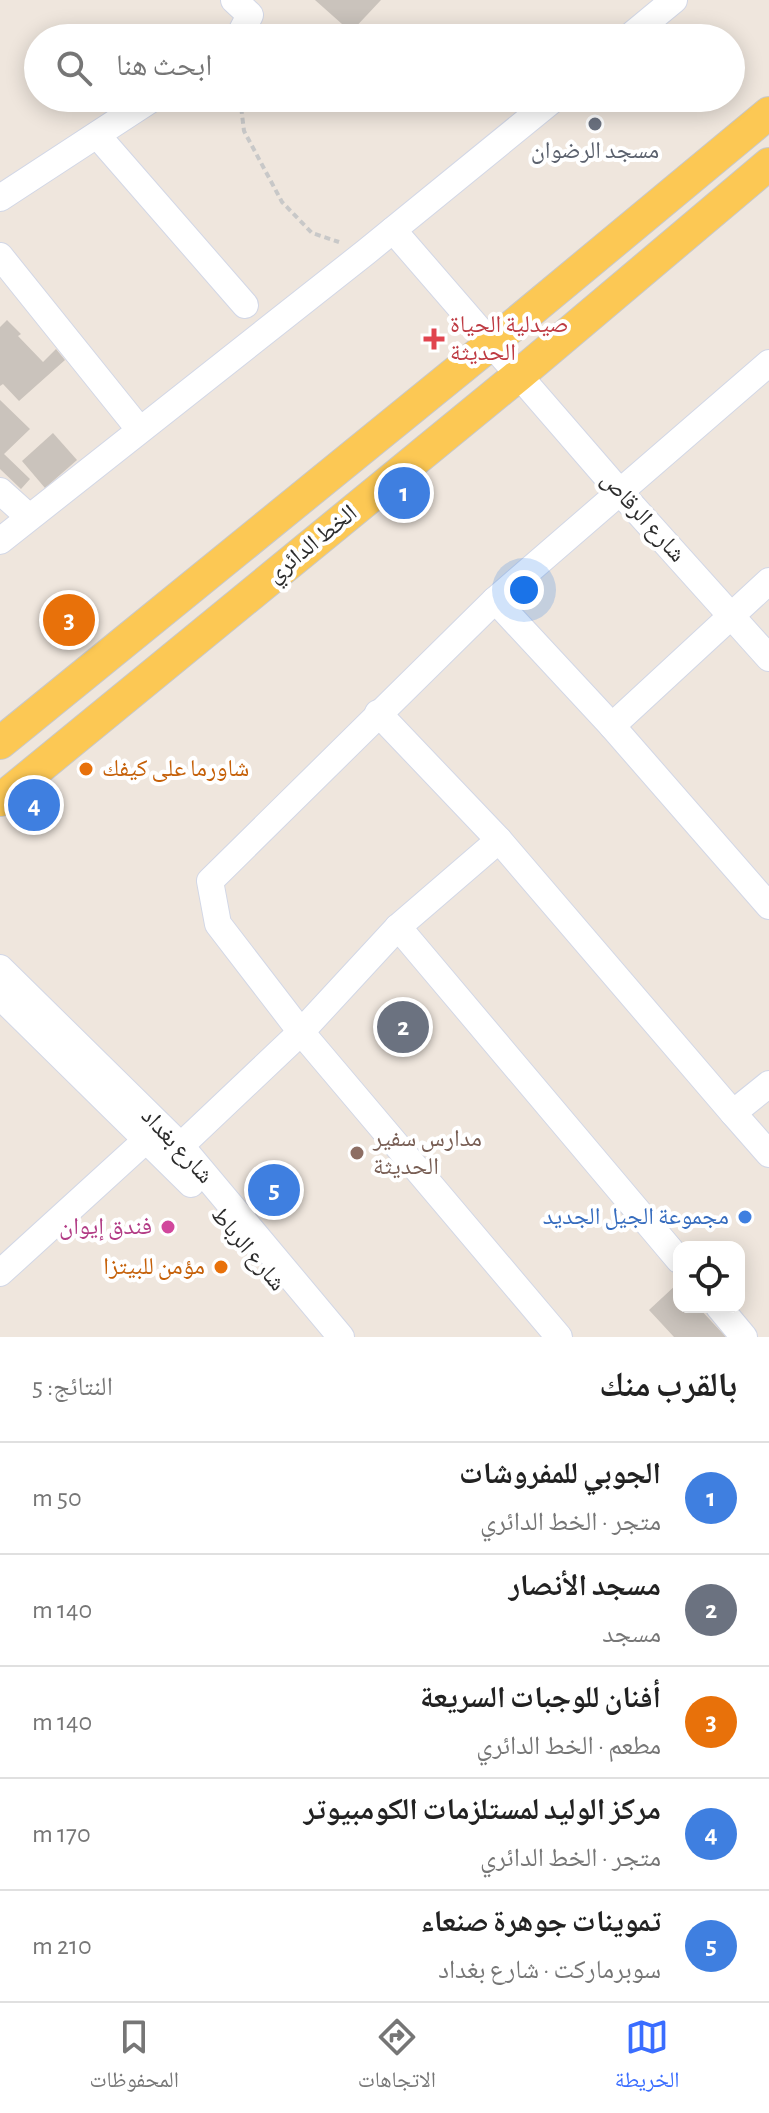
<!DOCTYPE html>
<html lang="ar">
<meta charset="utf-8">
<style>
:root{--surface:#fff;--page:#f2f2f2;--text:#222;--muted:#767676;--line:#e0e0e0;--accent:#3a6dff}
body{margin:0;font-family:"Alegreya Sans","Noto Naskh Arabic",sans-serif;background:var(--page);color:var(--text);direction:rtl}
.controls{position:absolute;right:24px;bottom:24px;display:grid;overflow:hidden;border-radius:16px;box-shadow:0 4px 20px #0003}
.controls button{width:72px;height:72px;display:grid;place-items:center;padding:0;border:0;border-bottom:2px solid var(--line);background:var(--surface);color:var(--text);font:40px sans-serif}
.you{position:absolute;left:524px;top:590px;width:28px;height:28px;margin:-20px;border:6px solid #fff;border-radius:50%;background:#1a73e8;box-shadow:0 0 0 12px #1a73e833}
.badge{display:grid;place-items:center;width:52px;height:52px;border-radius:50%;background:var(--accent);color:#fff;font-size:26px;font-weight:700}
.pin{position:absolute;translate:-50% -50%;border:4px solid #fff;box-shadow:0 2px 8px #0006}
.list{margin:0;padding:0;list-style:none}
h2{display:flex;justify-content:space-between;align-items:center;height:104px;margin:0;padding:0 32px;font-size:34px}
h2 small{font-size:26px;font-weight:400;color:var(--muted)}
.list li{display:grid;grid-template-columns:52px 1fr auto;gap:24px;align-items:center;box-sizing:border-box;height:112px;padding:0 32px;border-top:2px solid var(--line)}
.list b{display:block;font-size:30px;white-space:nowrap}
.list p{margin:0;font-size:26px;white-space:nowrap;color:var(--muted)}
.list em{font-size:26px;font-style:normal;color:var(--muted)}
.icon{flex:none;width:44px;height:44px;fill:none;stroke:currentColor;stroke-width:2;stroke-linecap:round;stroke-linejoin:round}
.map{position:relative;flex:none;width:769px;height:1337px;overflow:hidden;direction:ltr}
.search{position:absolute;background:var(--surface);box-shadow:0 4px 20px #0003;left:24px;right:24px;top:24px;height:88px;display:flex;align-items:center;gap:20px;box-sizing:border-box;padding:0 28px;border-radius:44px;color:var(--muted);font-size:30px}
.sheet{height:664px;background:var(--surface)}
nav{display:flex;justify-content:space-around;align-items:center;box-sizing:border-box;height:112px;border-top:2px solid var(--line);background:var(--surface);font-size:22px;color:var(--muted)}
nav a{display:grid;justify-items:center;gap:4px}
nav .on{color:var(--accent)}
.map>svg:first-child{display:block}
.building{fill:#cac3bc}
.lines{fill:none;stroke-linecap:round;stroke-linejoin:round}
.minor-casing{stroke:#d2d7e6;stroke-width:28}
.major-casing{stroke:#c8c8c8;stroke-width:34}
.path{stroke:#c8c8c8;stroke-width:4;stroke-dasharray:6 4;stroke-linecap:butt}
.minor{stroke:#fff;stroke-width:26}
.major{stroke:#fcc854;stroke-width:32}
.worship-dot{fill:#6b7280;stroke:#fff;stroke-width:3}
.health-dot{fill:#e0444e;stroke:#fff;stroke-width:3}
.food-dot{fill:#e8710a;stroke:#fff;stroke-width:3}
.education-dot{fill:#8d6e63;stroke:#fff;stroke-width:3}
.shop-dot{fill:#3f7fe0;stroke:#fff;stroke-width:3}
.hotel-dot{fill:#d1479c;stroke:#fff;stroke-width:3}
.labels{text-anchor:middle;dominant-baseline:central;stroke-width:8;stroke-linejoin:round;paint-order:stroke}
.worship-label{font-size:24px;fill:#5b616d;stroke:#fff}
.health-label{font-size:24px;fill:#be3a42;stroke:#fff;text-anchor:start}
.street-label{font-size:24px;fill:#2c2c2c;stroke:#fff}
.food-label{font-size:24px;fill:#c56008;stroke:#fff;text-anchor:start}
.education-label{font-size:24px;fill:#785e54;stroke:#fff;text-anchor:start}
.shop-label{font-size:24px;fill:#366cbe;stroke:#fff;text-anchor:end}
.hotel-label{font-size:24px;fill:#b23c85;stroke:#fff;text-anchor:end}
</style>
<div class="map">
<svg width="769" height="1337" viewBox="0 0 769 1337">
<rect width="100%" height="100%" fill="#efe6dd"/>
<g class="building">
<path d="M315 0H381L351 32Z"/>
<path d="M7 320 21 334 18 336 43 362 56 349 65 360 19 401 3 384 0 386V327Z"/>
<path d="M0 400 30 429 4 454 30 479 21 489 0 469Z"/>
<path d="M53 433 77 460 45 488 22 461Z"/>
<path d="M677 1284 679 1287V1307H698L726 1337H674L649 1310Z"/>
</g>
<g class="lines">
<g class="minor-casing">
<g id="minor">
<path d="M234 0 250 15 238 38"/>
<path d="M628 38 674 0"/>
<path d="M97 135 245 305"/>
<path d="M0 198 153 98"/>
<path d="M393 230 619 491 769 658"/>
<path d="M0 256 139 429"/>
<path d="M0 491 29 517"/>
<path d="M0 541 366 252 555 98"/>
<path d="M495 600 612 726 769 906"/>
<path d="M378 713 499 840 733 1113 769 1084"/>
<path d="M612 726 769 581"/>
<path d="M398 927 679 1260"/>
<path d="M0 968 181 1146 341 1337"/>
<path d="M0 996 191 1184"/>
<path d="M733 1113 769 1154"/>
<path d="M170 1156 301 1032 398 927 499 840"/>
<path d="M0 1273 146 1140"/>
<path d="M719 1307 744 1337"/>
<path d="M559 1337 301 1032 218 924 210 881 495 600 769 363"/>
</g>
</g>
<g class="major-casing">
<g id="major">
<path d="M0 743 492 343 769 113"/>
<path d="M0 800 519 375 769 164"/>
</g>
</g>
<path class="path" d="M240 98 244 131 282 202 312 233 339 242"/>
<use href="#minor" class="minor"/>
<use href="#major" class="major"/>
</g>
<circle class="worship-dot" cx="595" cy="124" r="8"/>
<path class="health-dot" d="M430 327h8v8h8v8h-8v8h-8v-8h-8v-8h8z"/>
<g class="food-dot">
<circle cx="86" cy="769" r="8"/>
<circle cx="221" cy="1267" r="8"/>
</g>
<circle class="education-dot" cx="357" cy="1153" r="8"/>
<circle class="shop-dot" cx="745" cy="1217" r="8"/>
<circle class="hotel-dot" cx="168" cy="1227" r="8"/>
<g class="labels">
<g class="worship-label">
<text x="595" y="151">مسجد الرضوان</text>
</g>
<g class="health-label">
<text x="450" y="325">صيدلية الحياة<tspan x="450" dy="28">الحديثة</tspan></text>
</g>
<g class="street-label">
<text transform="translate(643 517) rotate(48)">شارع الرقاص</text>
<text transform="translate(312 544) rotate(-39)">الخط الدائري</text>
<text transform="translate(177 1146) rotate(47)">شارع بغداد</text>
<text transform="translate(248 1249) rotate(50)">شارع الرباط</text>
</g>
<g class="food-label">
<text x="102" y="769">شاورما على كيفك</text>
<text x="205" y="1267" text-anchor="end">مؤمن للبيتزا</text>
</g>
<g class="education-label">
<text x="373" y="1139">مدارس سفير<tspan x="373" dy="28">الحديثة</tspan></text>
</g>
<g class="shop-label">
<text x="729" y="1217">مجموعة الجيل الجديد</text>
</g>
<g class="hotel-label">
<text x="152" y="1227">فندق إيوان</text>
</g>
</g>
</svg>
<div class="controls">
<button><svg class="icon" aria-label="locate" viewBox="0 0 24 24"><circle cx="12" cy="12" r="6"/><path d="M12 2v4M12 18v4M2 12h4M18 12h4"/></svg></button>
</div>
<div class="you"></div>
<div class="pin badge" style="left:404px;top:493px;background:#3f7fe0">1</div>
<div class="pin badge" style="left:403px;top:1027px;background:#6b7280">2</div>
<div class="pin badge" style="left:69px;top:620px;background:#e8710a">3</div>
<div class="pin badge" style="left:34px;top:805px;background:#3f7fe0">4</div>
<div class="pin badge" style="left:274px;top:1190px;background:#3f7fe0">5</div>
<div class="search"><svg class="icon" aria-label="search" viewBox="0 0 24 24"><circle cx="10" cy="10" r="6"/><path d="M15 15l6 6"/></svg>ابحث هنا</div>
</div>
<section class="sheet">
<h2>بالقرب منك<small>النتائج: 5</small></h2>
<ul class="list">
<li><span class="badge" style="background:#3f7fe0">1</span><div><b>الجوبي للمفروشات</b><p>متجر · الخط الدائري</p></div><em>50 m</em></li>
<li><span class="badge" style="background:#6b7280">2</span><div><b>مسجد الأنصار</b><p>مسجد</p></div><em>140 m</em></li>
<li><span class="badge" style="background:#e8710a">3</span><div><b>أفنان للوجبات السريعة</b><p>مطعم · الخط الدائري</p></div><em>140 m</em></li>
<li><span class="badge" style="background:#3f7fe0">4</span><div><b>مركز الوليد لمستلزمات الكومبيوتر</b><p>متجر · الخط الدائري</p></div><em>170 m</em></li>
<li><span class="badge" style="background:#3f7fe0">5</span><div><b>تموينات جوهرة صنعاء</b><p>سوبرماركت · شارع بغداد</p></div><em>210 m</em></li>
</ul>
</section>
<nav>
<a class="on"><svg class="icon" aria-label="map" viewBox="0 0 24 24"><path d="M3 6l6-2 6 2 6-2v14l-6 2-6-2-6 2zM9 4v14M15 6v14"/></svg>الخريطة</a>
<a><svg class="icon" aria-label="directions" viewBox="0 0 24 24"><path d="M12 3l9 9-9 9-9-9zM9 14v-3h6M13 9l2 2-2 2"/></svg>الاتجاهات</a>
<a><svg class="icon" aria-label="saved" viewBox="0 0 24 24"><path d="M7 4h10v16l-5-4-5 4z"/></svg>المحفوظات</a>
</nav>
